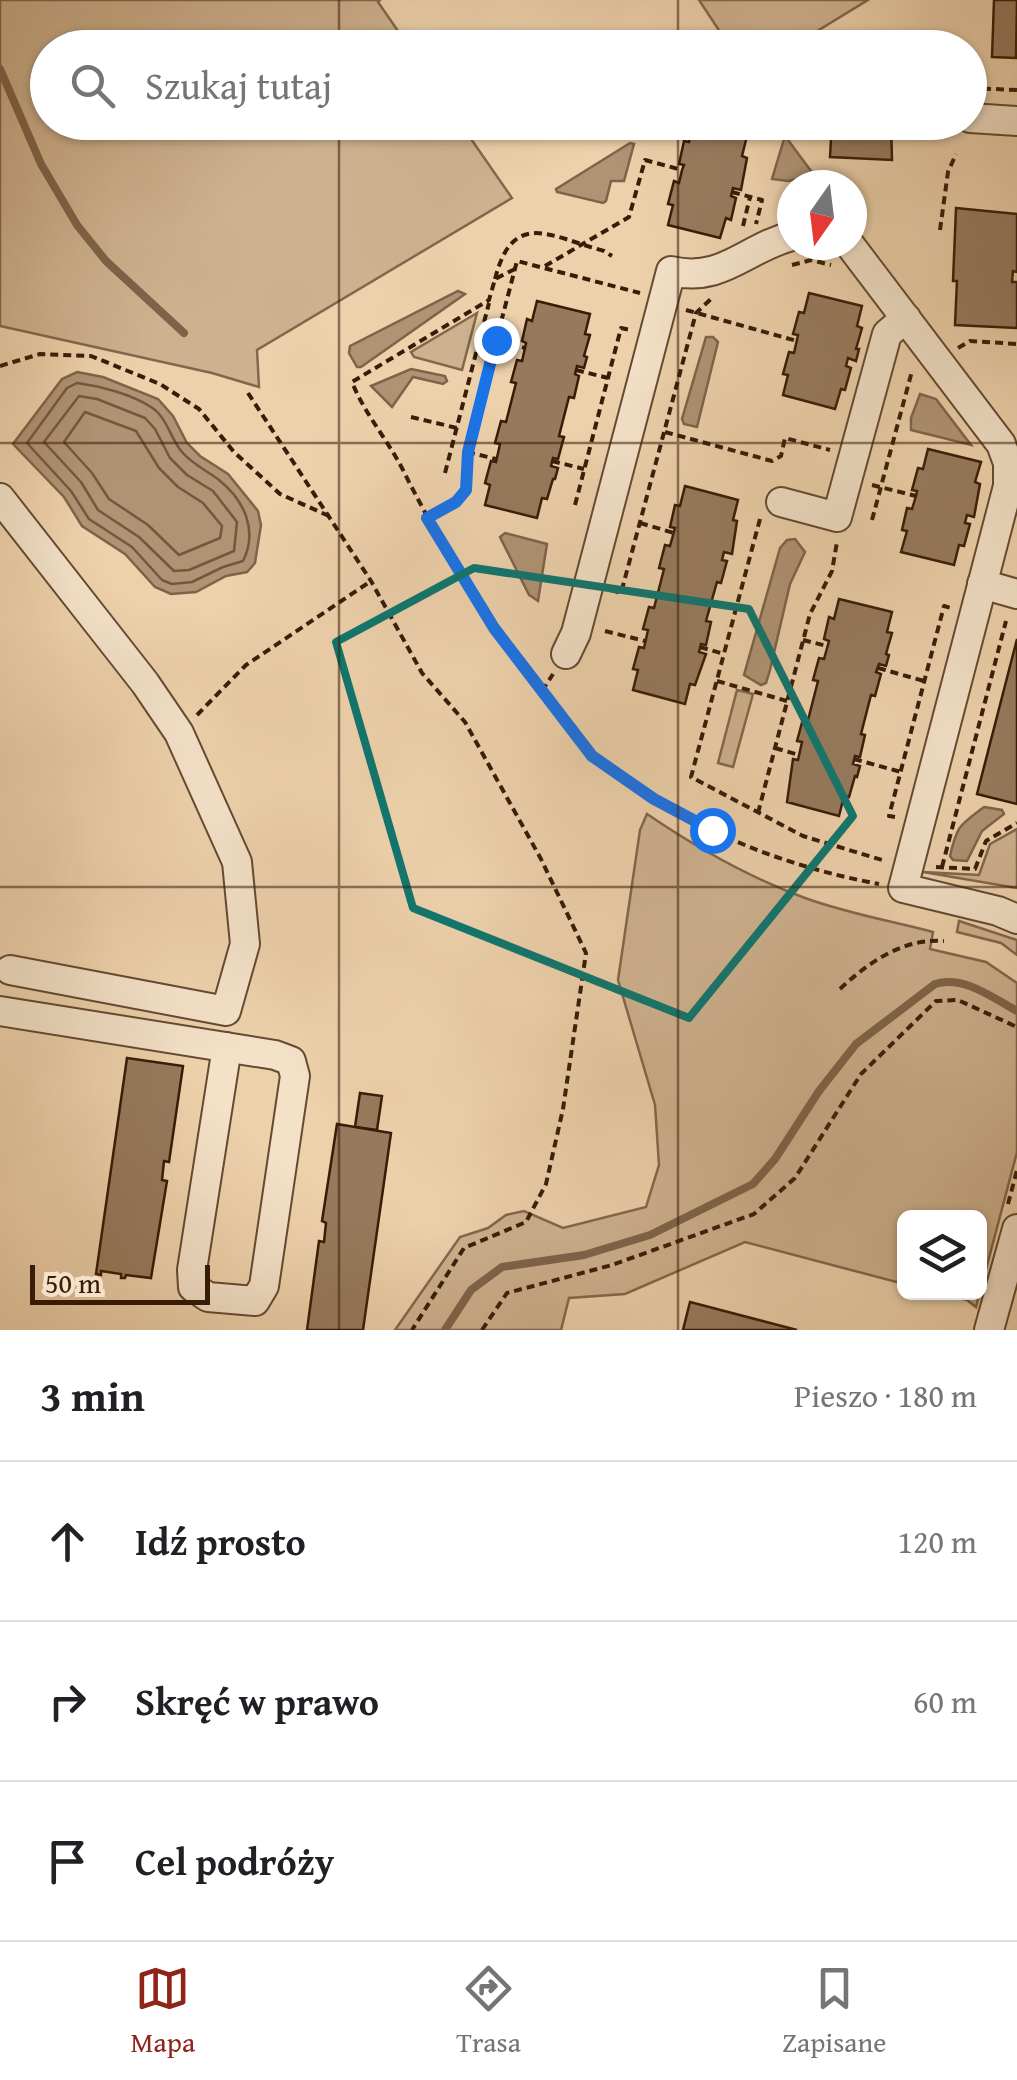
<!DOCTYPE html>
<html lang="pl">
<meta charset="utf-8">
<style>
:root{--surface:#fff;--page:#f2f2f2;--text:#202124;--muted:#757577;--line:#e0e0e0;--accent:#8f2418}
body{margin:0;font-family:"Gentium Book Plus",serif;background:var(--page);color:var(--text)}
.controls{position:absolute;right:30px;bottom:30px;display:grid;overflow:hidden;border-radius:15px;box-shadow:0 2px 8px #0004}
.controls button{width:90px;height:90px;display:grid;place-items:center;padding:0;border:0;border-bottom:2px solid var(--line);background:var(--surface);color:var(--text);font:50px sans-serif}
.compass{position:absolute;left:777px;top:170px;width:90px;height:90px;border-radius:50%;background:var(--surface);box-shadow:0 2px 8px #0004;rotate:194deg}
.scale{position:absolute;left:30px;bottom:25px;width:180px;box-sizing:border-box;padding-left:10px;border:5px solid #381c08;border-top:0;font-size:28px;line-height:35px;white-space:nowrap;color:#381c08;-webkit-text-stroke:8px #f3e1c8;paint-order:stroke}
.stop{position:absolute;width:30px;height:30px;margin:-22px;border:8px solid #1a73e8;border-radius:50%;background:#fff}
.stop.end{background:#1a73e8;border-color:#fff;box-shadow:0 2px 10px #0008}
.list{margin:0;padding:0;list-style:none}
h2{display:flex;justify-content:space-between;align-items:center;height:130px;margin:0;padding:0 40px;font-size:42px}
h2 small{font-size:32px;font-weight:400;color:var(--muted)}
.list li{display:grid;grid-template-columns:65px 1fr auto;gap:30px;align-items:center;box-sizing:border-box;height:160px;padding:0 40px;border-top:2px solid var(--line)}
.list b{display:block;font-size:38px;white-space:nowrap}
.list em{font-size:32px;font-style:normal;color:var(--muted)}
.icon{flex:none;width:55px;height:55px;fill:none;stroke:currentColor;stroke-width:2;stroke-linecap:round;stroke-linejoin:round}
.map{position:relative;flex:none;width:1017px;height:1330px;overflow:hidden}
.search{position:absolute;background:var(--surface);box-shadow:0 2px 8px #0004;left:30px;right:30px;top:30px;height:110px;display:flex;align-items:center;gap:25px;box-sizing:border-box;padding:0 35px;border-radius:55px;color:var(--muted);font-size:38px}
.sheet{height:610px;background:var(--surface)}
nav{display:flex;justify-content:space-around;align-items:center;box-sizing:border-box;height:140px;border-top:2px solid var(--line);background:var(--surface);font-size:28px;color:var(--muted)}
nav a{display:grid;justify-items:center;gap:5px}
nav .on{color:var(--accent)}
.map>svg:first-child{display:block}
.green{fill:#ceb28f;stroke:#83674c;stroke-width:2.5}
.water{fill:#af9374;stroke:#7f6349;stroke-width:2.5}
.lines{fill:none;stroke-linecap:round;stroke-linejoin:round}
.shore{stroke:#74583e;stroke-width:2.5}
.stream{stroke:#7f6349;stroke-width:8}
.building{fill:#967a5d;stroke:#381c08;stroke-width:2.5}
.minor-casing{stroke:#654931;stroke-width:32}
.path{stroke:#381c08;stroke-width:4;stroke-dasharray:8 5;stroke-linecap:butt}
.minor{stroke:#f3e1c8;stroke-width:28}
.route{stroke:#1a73e8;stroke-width:12}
.marked{fill:none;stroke:#0f766e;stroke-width:8;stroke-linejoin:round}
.grid{fill:none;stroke:#381c08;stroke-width:2.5;stroke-opacity:0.55}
</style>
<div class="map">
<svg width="1017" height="1330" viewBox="0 0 1017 1330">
<rect width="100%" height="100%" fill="#edd1ab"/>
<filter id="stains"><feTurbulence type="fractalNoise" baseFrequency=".002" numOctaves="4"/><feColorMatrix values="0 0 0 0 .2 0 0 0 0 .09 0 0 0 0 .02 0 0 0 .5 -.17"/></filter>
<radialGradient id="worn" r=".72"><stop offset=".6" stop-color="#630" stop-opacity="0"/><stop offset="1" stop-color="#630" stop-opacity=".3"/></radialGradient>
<g class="green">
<path d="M0 0H380L378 2 409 47 48 48V122L460 123 512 198 257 350 259 387 212 373 0 326Z"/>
<path d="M699 0H868L791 47H730Z"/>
<path d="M477 313 462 370 414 357 411 352Z"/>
<path d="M737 690 753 694 733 767 718 763Z"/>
<path d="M647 814C697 848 748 877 805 898 846 913 891 921 933 932L930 949 986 962 1017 983V1152L976 1307 967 1300 938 1293 980 1292V1218H904V1284L745 1242 625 1294 569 1298 561 1330H395L460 1237 488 1228 506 1215 524 1211 563 1228 646 1207 659 1165 655 1105 618 980 640 830Z"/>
<path d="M1017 829V888L923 872 979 875 990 844Z"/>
<path d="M959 921 1017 940V955L1001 943 957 932Z"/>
</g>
<g class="water">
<path d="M785 136 811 171V176L788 181 772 179Z"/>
<path d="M630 143 634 144 624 181H611L606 201 603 203 557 192 556 189Z"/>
<path d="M458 291 465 294 361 367H357L349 353 350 346Z"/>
<path d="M706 337H713L718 342 697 427 684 424 682 419Z"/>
<path d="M411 369 445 376 447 381 443 384 413 377 392 407 371 386Z"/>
<path d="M77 372 103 377 158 399 173 416 187 443 200 456 228 474 258 511 261 525 255 563 247 572 226 576 196 592 171 594 155 587 125 554 82 526 64 497 13 444 62 379Z"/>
<path d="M920 394 936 399 971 445 911 430V418Z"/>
<path d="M505 533 547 544 538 601 529 595 500 537Z"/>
<path d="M795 539 805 552 790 584 770 670 766 683 761 685 744 675 780 548 787 540Z"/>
<path d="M984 807 1002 810 1004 814 982 831 967 861 953 860 950 856C957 825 960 825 984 807Z"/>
</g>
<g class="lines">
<g class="shore">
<path d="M77 383C100 386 131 394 151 407 167 417 170 438 182 452 192 464 206 470 219 480 245 501 258 531 243 561L223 567 192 582 172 584 162 580 132 547 89 519 71 491 27 443 67 388Z"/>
<path d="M79 396 97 399 145 418 155 429 170 458 187 475 213 491 237 522 234 551 189 570 174 571 139 537 98 510 81 482 44 442Z"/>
<path d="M85 412 136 431 159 468 178 487 203 503 222 526 220 538 179 555 148 525 109 499 92 473 64 442Z"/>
</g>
<g class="stream">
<path d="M197 48 208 37"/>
<path d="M0 69 41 164 77 225 106 261 184 333"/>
<path d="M113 135 119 122"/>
<path d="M445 1330 471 1290 502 1267 584 1255 650 1235 753 1184 775 1159 819 1091 856 1044 935 984C964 975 993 998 1017 1011"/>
</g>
</g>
<g class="building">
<path d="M994 0H1017L1016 58 992 57Z"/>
<path d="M830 40 855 41V45L897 48H830Z"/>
<path d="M694 122 747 136 742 156 747 158 741 190 733 188 731 196 736 198 731 220 726 218 720 238 668 225 673 205 668 204 674 181 679 183 682 170 684 165 679 164 684 141 689 142Z"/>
<path d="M832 122H891L892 160 830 157Z"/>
<path d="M956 208 1017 214V272L1013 271 1012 282H1017V328L955 325 957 281H953Z"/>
<path d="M809 293 862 306 857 326 862 328 856 349H859L856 361 848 358 846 366 851 368 845 390 841 389 835 409 783 395 788 375 783 374 789 352 794 353 798 335 793 334 799 312 804 313Z"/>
<path d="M537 301 590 314 585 334 590 335 584 356 587 357 584 368 577 366 575 374 579 376 574 398 569 397 559 436 564 437 558 459 553 458 551 466 558 468 555 479H553L547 499 542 498 537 518 485 505 490 485 485 483 491 461 496 462 500 444 495 443 501 421 506 422 516 383 511 382 517 360 522 361 525 348 526 343 522 341 527 319 532 321Z"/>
<path d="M928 449 981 462 975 482 980 484 974 517 967 515 965 523 970 524 964 546 959 545 954 565 901 552 907 531 902 530 907 508 912 509 916 496 917 491 912 490 918 468 923 469Z"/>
<path d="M685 486 738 500 733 520 737 521 732 554 724 552 722 560 727 561 721 583 717 582 706 621 711 622 706 645 701 644 699 652 706 654 695 685 690 684 685 704 633 690 638 670 633 669 639 647 644 648 648 630 643 629 649 607 654 608 664 569 659 568 665 545 670 546 675 528 670 527 675 505 680 506Z"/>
<path d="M839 599 892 612 887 632 892 633 886 654 889 655 886 666 879 664 876 672 881 674 875 696 871 695 861 734 865 735 860 757 855 756 853 764 860 766 857 777 855 776 849 797 844 796 839 816 787 802 793 759 798 760 802 742 797 741 803 719 808 720 818 681 813 680 819 658 824 659 829 641 824 639 829 617 834 619Z"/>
<path d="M1017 639V804L977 794Z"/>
<path d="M127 1058 183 1066 169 1162 164 1161 162 1180 167 1181 151 1278 126 1275 125 1278H121V1274L101 1271V1275L96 1274Z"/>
<path d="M360 1093 382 1096 377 1130 355 1127Z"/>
<path d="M337 1124 391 1133 363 1330H307L319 1241 324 1242 326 1223 322 1221Z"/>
<path d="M690 1302 797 1330H683Z"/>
</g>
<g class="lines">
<g class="minor-casing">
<g id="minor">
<path d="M970 118 1017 121"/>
<path d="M850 245 1001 444 1008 463V486L903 888 998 911 1017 919"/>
<path d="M0 498 145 683 179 733 237 862 245 944 226 1011 10 970"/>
<path d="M781 502 837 517 887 334 906 318"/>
<path d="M982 584 1017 594"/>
<path d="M566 654 576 633 671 271C723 283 745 248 792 236"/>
<path d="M0 1011 275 1055 291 1061 295 1076 264 1286 255 1301 208 1297 193 1287 192 1270 227 1047"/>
<path d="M989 1330 1017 1229"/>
</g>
</g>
<g class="path">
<path d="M970 88 1017 90"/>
<path d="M732 192 762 200 756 224"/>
<path d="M743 226 750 197"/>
<path d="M940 230 948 172 956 154"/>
<path d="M792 265 811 260 831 265"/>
<path d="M545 266 629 217 645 160 682 170"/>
<path d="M515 269 495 279 489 300 352 382C365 415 389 441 405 474 446 556 496 632 553 705 566 722 579 745 596 758 678 824 776 865 879 884"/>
<path d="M495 279C513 208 551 237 604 251L612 256"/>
<path d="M686 310 797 341"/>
<path d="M497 340 525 348"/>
<path d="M958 348 970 341 1017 344"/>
<path d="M0 366 40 354 91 356 160 384 199 409 234 452 280 494 329 516"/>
<path d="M576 370 608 378"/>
<path d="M248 393 371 581 422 673 465 722 541 859 586 953 563 1109 546 1184 526 1222 464 1248 412 1330"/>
<path d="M411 417 457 428"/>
<path d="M665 432 772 461 781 456 785 438 830 450"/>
<path d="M467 452 496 459"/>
<path d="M552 461 584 469"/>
<path d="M445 473 489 303"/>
<path d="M872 485 916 496"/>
<path d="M575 505 621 328 630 330"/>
<path d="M428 518 456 502 466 490 467 452 517 261 640 293"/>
<path d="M760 519 691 777 803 836 882 860"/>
<path d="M872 520 912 371"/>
<path d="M640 523 674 533"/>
<path d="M611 590 621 593 696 313 711 299"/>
<path d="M605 631 645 641"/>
<path d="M803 640 827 646"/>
<path d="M700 647 724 654"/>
<path d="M878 668 924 681"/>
<path d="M717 681 787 701"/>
<path d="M542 691 553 674"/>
<path d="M197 715 246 665 371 581"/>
<path d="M775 748 799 755"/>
<path d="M854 759 901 772"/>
<path d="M758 813 810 614 832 571 837 542"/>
<path d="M895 817 889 816 944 606 951 608"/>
<path d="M936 867 975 869 986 841 1017 823"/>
<path d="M942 867 1006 621"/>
<path d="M840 989C869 962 903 938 944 941"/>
<path d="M1008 1204 1017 1170"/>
<path d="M482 1330 507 1293 612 1265 754 1214 795 1178 861 1074 936 1001 958 1000 1017 1027"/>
</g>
<use href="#minor" class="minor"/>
</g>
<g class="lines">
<path class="route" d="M496 340 468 452 466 490 456 502 427 518 494 628 592 756 654 799 712 830"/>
</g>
<path class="marked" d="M474 568 749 609 853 816 689 1018 413 908 336 642Z"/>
<path class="grid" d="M339 0V48M678 0V48M339 122V1330M678 122V1330M0 443H1017M0 887H1017"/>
<rect width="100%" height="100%" filter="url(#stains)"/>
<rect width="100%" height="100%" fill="url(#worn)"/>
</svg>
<div class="controls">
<button><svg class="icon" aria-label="layers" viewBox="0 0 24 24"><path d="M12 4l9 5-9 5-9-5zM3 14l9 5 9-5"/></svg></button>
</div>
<svg class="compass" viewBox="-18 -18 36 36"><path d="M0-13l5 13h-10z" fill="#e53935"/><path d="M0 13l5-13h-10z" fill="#757577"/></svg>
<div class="scale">50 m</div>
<div class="stop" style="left:712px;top:830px"></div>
<div class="stop end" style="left:496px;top:340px"></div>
<div class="search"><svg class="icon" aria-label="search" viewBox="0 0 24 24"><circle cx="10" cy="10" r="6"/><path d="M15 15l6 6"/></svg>Szukaj tutaj</div>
</div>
<section class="sheet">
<h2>3 min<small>Pieszo · 180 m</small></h2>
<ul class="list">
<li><svg class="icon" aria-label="ahead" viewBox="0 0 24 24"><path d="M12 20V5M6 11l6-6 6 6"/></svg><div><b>Idź prosto</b></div><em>120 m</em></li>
<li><svg class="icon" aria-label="right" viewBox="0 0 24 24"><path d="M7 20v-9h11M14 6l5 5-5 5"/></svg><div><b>Skręć w prawo</b></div><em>60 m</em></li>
<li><svg class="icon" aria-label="arrive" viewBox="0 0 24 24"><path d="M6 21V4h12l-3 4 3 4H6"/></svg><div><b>Cel podróży</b></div></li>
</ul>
</section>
<nav>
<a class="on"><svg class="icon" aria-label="map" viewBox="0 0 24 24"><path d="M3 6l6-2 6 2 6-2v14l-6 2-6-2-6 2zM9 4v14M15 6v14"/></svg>Mapa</a>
<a><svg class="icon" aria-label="directions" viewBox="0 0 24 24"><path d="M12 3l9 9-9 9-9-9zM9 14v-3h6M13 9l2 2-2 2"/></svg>Trasa</a>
<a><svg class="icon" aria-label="saved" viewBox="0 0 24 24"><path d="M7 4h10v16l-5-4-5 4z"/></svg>Zapisane</a>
</nav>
